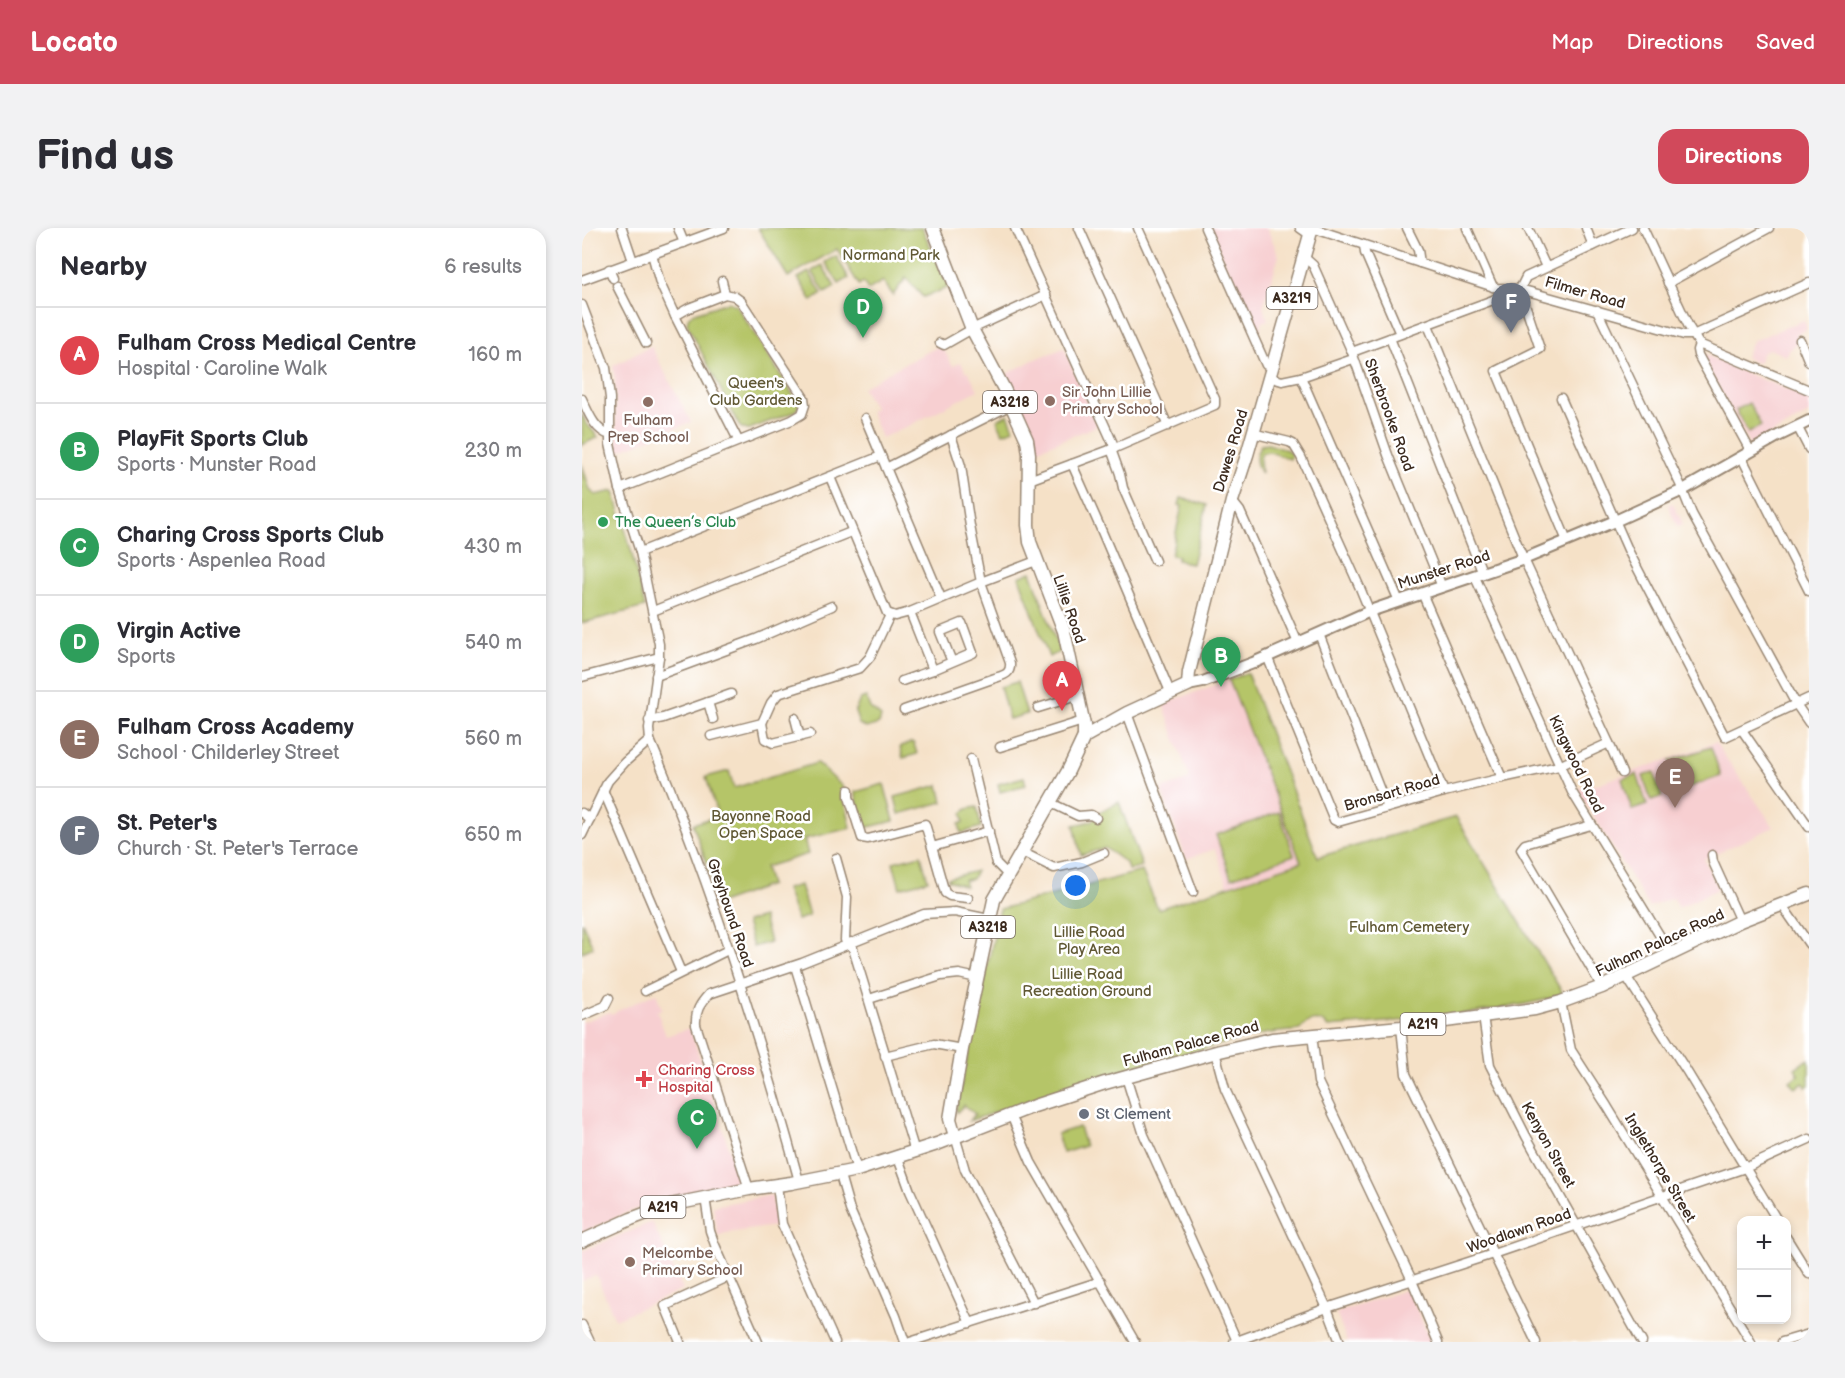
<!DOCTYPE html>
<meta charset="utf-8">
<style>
:root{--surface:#fff;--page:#f2f2f3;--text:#2b2b33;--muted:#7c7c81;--line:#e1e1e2;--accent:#d1495b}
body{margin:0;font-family:"Balsamiq Sans",sans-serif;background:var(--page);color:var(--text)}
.controls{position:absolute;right:18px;bottom:18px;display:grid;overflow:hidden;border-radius:12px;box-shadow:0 3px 9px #0003}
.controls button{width:54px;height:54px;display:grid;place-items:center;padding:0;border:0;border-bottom:2px solid var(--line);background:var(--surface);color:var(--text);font:30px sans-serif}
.you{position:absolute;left:494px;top:658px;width:21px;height:21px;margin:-15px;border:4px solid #fff;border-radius:50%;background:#1a73e8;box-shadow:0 0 0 9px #1a73e833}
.badge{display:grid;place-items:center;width:39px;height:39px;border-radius:50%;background:var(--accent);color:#fff;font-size:20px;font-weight:700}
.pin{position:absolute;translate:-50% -50px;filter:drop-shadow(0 2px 3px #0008)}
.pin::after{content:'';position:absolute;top:32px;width:21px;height:18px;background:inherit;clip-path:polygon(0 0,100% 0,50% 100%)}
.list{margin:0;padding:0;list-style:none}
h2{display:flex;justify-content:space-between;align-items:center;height:78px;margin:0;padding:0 24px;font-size:26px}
h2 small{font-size:20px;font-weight:400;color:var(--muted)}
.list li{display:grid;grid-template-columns:39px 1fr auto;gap:18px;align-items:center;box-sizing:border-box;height:96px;padding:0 24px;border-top:2px solid var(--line)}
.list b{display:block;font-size:22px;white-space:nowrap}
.list p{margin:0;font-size:20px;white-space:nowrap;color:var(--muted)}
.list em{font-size:20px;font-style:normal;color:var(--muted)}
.map{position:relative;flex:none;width:1227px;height:1114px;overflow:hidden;border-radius:18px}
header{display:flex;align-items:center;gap:36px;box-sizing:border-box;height:84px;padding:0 30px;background:var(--accent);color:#fff}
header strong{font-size:28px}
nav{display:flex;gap:33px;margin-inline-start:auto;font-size:21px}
.intro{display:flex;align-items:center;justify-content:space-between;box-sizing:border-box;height:144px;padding:0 36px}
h1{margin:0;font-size:42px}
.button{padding:15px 27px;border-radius:18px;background:var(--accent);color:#fff;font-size:21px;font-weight:700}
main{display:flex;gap:36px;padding:0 36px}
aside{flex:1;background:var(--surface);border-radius:18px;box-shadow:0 3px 9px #0003}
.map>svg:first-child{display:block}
.built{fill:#f7cfd1}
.green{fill:#b5c568;stroke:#787843;stroke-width:1.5}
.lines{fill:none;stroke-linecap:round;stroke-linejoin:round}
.street-casing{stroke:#988672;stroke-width:11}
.secondary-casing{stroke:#988672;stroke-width:14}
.primary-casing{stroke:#988672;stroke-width:15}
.street{stroke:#fff;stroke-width:8}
.secondary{stroke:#fff;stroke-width:10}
.primary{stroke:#fff;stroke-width:12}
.education-dot{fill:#8d6e63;stroke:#fff;stroke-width:2}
.leisure-dot{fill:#2e9e5b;stroke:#fff;stroke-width:2}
.health-dot{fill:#e0444e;stroke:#fff;stroke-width:2}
.worship-dot{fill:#6b7280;stroke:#fff;stroke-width:2}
.labels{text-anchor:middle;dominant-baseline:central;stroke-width:5;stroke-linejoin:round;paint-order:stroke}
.shield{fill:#fff;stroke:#766a62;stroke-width:1.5}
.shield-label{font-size:14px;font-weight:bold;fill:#3b2a1e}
.park-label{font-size:15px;fill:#605834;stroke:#fff}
.street-label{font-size:15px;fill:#3b2a1e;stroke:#fff}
.education-label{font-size:15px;fill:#785e54;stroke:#fff;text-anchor:start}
.leisure-label{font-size:15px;fill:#27864d;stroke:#fff;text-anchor:start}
.health-label{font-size:15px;fill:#be3a42;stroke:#fff;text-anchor:start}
.worship-label{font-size:15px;fill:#5b616d;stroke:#fff;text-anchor:start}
</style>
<header>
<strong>Locato</strong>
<nav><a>Map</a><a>Directions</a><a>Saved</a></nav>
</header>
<div class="intro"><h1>Find us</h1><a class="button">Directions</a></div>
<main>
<aside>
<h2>Nearby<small>6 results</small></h2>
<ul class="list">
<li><span class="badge" style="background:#e0444e">A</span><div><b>Fulham Cross Medical Centre</b><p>Hospital · Caroline Walk</p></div><em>160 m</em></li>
<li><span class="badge" style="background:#2e9e5b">B</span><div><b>PlayFit Sports Club</b><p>Sports · Munster Road</p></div><em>230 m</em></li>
<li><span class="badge" style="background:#2e9e5b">C</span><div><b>Charing Cross Sports Club</b><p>Sports · Aspenlea Road</p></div><em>430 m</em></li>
<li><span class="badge" style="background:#2e9e5b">D</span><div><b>Virgin Active</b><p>Sports</p></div><em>540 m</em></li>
<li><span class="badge" style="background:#8d6e63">E</span><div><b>Fulham Cross Academy</b><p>School · Childerley Street</p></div><em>560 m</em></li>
<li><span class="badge" style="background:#6b7280">F</span><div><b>St. Peter's</b><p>Church · St. Peter's Terrace</p></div><em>650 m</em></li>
</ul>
</aside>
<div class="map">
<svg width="1227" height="1114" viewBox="0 0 1227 1114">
<rect width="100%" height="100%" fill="#fff"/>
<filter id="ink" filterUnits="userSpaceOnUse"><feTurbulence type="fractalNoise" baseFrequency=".0167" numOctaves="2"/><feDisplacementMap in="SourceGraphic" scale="12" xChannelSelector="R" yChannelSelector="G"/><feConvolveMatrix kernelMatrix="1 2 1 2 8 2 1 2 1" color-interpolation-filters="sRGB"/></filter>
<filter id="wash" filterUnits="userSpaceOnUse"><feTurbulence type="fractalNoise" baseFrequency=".008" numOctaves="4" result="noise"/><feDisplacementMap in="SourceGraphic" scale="24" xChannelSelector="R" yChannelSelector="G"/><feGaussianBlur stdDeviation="1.35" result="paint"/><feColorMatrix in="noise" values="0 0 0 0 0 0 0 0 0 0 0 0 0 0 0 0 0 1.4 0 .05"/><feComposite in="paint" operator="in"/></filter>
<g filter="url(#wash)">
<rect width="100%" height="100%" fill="#f5e1c7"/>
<g class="built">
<path d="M631 0H685L697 28 681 79 686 92 680 94 676 108 628 1Z"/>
<path d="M1222 92 1225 101 1214 106 1216 112 1207 123 1204 128 1187 121 1181 124 1177 135 1172 134 1163 129 1170 113Z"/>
<path d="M359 117 371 138 379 134 384 144 386 143 396 162 321 201 299 210 288 183 293 180 280 160 307 144Z"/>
<path d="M69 118 109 194 35 224 33 154 31 138Z"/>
<path d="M482 120 515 198 452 223 421 148 451 132Z"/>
<path d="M1120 125 1154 141 1227 170V186L1168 217 1119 127Z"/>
<path d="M1091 275 1101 296 1095 298 1086 277Z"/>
<path d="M647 452 719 634 646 658 633 621 604 631 579 561 608 551 581 476Z"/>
<path d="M1133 514 1192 599 1122 631 1136 661 1096 680 1091 670 1067 679 995 561 1015 556 1113 522 1118 521Z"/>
<path d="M74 765 80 781 75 783 84 808 108 800 158 954 81 972 44 985 0 1005V794L28 784 29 786Z"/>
<path d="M190 967 194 998 144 1005 136 1008 131 978Z"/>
<path d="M70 994 101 1062 33 1091 14 1047 0 1053V1023Z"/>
<path d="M826 1061 849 1114H765L754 1085Z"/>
</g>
<g class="green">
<path d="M176 0H340L367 59 341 69 324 50 311 67 301 53 286 62 281 54 277 57 255 21 206 49Z"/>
<path d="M254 28 267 50 257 56 243 34Z"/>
<path d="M240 37 253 59 243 65 230 43Z"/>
<path d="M227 44 240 66 230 73 216 50Z"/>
<path d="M146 74 154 77 217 176 215 182 212 184 165 202 158 199 105 96 106 90 110 86Z"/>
<path d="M1167 175 1179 198 1166 205 1154 182Z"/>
<path d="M0 186 5 196 16 209 0 217Z"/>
<path d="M426 186 432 201 421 205 415 192Z"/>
<path d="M686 216 705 222 710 227 708 231 688 224 680 225 678 231 679 246C673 235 672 228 679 217Z"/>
<path d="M0 236 8 262 13 267 32 263 49 322 63 379 0 395Z"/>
<path d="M599 270 625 277 610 336 595 332 596 328 589 327 600 278 597 277Z"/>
<path d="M449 344 478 424 467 429 437 349Z"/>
<path d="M665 445 736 629 874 589 982 767C906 787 825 792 746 799 738 789 725 791 718 802L687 805 659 811 520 848 387 893 393 886 382 877 375 884 374 881 418 681 560 643 576 681 719 634 647 452Z"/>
<path d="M435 454 445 486 427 491 418 459Z"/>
<path d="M284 469 288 480 299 489 297 496 284 500 277 496 273 484 278 471Z"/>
<path d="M330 514 332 516 335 526 321 530 318 519Z"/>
<path d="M1129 519 1139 548 1098 562 1088 533Z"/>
<path d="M235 535 260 558 269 600 222 611 226 626 183 639 188 657 138 675 111 596 136 588 124 549 147 543 152 560Z"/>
<path d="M1072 544 1080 569 1069 572 1061 548Z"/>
<path d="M1055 546 1065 577 1050 582 1040 551Z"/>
<path d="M442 549 444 557 418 564 416 556Z"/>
<path d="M302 556 312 593 282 600 273 564Z"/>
<path d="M357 557 361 574 317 586 313 569Z"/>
<path d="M537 574 560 638 546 642 544 635 523 620 499 627 492 597 510 593 519 583Z"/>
<path d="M395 579 399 599 379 605 377 596 382 594 380 585 385 581Z"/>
<path d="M697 584 712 627 649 650 634 607Z"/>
<path d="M339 627 346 652 318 660 311 634Z"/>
<path d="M394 643 390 651 382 652 383 658 366 652V650Z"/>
<path d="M218 657 227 688 215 692 204 661Z"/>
<path d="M181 689 188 714 171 719 164 694Z"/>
<path d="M0 694 11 719 0 724Z"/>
<path d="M1227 831V857L1224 859 1222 855 1213 860 1208 853 1217 847 1213 840Z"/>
<path d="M497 899 503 918 481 925 475 906Z"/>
</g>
</g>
<g filter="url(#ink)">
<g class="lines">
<g class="street-casing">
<g id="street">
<path d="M40 0 51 33"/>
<path d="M96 0 102 15"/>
<path d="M433 0 533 220"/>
<path d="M497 0 586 198"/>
<path d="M623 0 684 137 690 139"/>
<path d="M718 0 728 7"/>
<path d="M730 0 915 60 938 61 1102 107H1111L1227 55"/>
<path d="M825 0 836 22 838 35"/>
<path d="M885 0 911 59"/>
<path d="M946 0 964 39"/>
<path d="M1004 0 1011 18"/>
<path d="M1061 0 1107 99 1117 116 1227 162"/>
<path d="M782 17 783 25 818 106"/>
<path d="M722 29 731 37 770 124 806 227 860 359"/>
<path d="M27 41 31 50"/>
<path d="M0 52 142 0"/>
<path d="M140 53 143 66"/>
<path d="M1086 55 1187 0"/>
<path d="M35 58 64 115"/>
<path d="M0 77 24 140 28 170V216L38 261 58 324 77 416V429L67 501 68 512C129 655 176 804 217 953"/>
<path d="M1015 82 1098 256 1110 286 1214 476 1227 495"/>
<path d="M93 88 156 212"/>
<path d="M808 110 901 346"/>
<path d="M1218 112 1227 134"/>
<path d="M358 115 362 117 390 101 464 67"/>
<path d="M1117 116 1115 122 1116 127 1169 224"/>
<path d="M770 124 911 72 916 69 920 61"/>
<path d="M687 149 700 153 719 149 771 131"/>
<path d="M719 149 817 373"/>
<path d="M979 170 1047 324 1143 509 1227 470"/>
<path d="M0 171C6 184 13 203 28 207"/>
<path d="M283 190 359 370"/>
<path d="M1215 198 1227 221"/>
<path d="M670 205 707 214 711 216 719 229 778 360 862 564"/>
<path d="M529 221 538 246 541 260 573 333"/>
<path d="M1160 230 1227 363"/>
<path d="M490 236 518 299 589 466"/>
<path d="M304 240 429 177"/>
<path d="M248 249 305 385 313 388 328 384 399 354 454 333"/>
<path d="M447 252 533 220 633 177V171L556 0"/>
<path d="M38 261 210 192 220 186 223 177 222 170 159 73 152 68 143 66 107 80 93 88 78 55 70 26"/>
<path d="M650 273 658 283 716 415"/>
<path d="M985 313 914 143 958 121 938 61 944 49 1050 0"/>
<path d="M58 324 299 228"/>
<path d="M893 349 990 564 1089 726"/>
<path d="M840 365 920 550"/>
<path d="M71 383 269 304"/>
<path d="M737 406 805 580"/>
<path d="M685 428 752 592 756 594 862 564 920 550 977 538 1027 515 939 325 846 97"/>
<path d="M351 442 391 425 380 395 358 404 370 434"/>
<path d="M74 448 174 411 250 378"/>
<path d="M0 449 77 429"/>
<path d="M320 453 351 442 328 384"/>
<path d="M126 474 131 491"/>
<path d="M456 480 495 468"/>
<path d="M322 482 413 450C422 447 429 446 428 435L399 354 388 298 379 238 369 207"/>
<path d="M545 485 611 664"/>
<path d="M213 490 218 509"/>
<path d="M67 493 81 490 149 466"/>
<path d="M180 495 183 511 191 515 228 506"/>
<path d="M1160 502 1227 599"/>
<path d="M129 508 180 495 189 475 196 466 278 440 288 429 308 387"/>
<path d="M1027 515 1040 545"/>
<path d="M418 519 501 493"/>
<path d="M389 531 414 635 426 647"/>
<path d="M21 562 99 744"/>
<path d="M267 562V569L280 610 286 611 343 596 350 619 407 603"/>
<path d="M469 575 496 588 509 587 514 590"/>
<path d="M0 585 8 591"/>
<path d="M1009 597 943 616 939 621 1020 759"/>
<path d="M0 607 26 553 43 534 68 512"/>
<path d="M350 619 363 665 368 668 386 670"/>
<path d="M440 624 472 640 500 634 522 625"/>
<path d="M1130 627 1131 634 1158 693"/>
<path d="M254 630 265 669 263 712 265 716"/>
<path d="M1200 677 1227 716"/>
<path d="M269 714 333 924"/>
<path d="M213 738 275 942"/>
<path d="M1044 748 1104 842 1195 992"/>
<path d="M63 763 146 722"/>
<path d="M287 771 359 748 377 746 395 750"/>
<path d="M979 774 989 822 1025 878 1169 1114"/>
<path d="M0 788 23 778 27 770"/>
<path d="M901 788 908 837 944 908 1060 1114"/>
<path d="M819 799 824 846 954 1114"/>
<path d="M730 807 736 854 828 1048 856 1114"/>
<path d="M633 824 643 861 745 1080 758 1114"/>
<path d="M303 828 352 816 380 821"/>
<path d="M544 849 562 907 655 1113"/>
<path d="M429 887 449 934 553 1114"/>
<path d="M373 908 383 942 452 1075"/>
<path d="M316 930 328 963 388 1095"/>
<path d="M258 947 268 982 314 1088 323 1114"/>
<path d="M195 957 200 996 253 1114"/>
<path d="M167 961 114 797C113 783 118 776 127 766L220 735 342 686 373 684 407 691"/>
<path d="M123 969 128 1003 133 1017 176 1114"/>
<path d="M1204 1009 1227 1046"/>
<path d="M0 1097 8 1114"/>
<path d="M98 1114 83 1078 146 1049"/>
<path d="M328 1114 519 1053"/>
<path d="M652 1114 745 1080 911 1026 1163 940 1227 911"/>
<path d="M1200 1114 1227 1106"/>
</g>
</g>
<g class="secondary-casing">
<path id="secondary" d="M606 457 621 454 671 435 788 383 942 331 1033 293 1101 262 1196 208 1227 193"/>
</g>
<g class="primary-casing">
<g id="primary">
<path d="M351 0 390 101 422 161 445 212 447 226 446 297 448 314 482 403 502 497V509L486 543 412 672 380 821 368 891 373 908"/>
<path d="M502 509 545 485 606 457 607 444 650 273 665 227 730 0"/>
<path d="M0 1013 49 991 83 978 167 961 209 955 275 942 355 916 452 878 523 855 638 823 690 811 819 799 953 781 979 774 1020 759 1158 693 1227 666"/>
</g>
</g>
<use href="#street" class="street"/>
<use href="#secondary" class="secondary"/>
<use href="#primary" class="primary"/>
</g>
</g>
<g class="education-dot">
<circle cx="468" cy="173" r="6"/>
<circle cx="66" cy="174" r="6"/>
<circle cx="48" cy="1034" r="6"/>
</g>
<circle class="leisure-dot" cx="21" cy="294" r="6"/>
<path class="health-dot" d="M59 842h6v6h6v6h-6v6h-6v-6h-6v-6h6z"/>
<circle class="worship-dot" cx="502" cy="886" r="6"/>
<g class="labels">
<g class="shield">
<rect x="684.5" y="59" width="51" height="22" rx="4.5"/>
<rect x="401" y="163" width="54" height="22" rx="4.5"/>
<rect x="379" y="688" width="54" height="22" rx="4.5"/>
<rect x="818.5" y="785" width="45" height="22" rx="4.5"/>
<rect x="58.5" y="968" width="45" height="22" rx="4.5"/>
</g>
<g class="shield-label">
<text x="710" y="70">A3219</text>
<text x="428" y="174">A3218</text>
<text x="406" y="699">A3218</text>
<text x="841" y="796">A219</text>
<text x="81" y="979">A219</text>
</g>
<g class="park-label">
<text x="309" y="27">Normand Park</text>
<text x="174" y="155">Queen's<tspan x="174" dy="17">Club Gardens</tspan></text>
<text x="179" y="588">Bayonne Road<tspan x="179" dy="17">Open Space</tspan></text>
<text x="827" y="699">Fulham Cemetery</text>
<text x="507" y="704">Lillie Road<tspan x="507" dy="17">Play Area</tspan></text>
<text x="505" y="746">Lillie Road<tspan x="505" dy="17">Recreation Ground</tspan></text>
</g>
<g class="street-label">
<text transform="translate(1003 65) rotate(16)">Filmer Road</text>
<text transform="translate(807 187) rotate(70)">Sherbrooke Road</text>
<text transform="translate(649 223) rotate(-73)">Dawes Road</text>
<text transform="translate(862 342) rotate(-18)">Munster Road</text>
<text transform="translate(487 381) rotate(71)">Lillie Road</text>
<text transform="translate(994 536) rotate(64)">Kingwood Road</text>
<text transform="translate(810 565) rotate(-16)">Bronsart Road</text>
<text transform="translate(148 685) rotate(71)">Greyhound Road</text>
<text transform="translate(1078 715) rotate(-25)">Fulham Palace Road</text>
<text transform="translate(609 816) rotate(-15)">Fulham Palace Road</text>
<text transform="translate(966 917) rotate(61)">Kenyon Street</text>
<text transform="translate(1078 940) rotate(59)">Inglethorpe Street</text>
<text transform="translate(937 1003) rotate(-19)">Woodlawn Road</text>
</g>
<g class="education-label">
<text x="480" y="164">Sir John Lillie<tspan x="480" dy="17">Primary School</tspan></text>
<text x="66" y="192" text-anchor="middle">Fulham<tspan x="66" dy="17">Prep School</tspan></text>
<text x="60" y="1025">Melcombe<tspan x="60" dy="17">Primary School</tspan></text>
</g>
<g class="leisure-label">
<text x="33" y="294">The Queen’s Club</text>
</g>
<g class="health-label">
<text x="76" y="842">Charing Cross<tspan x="76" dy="17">Hospital</tspan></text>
</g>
<g class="worship-label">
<text x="514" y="886">St Clement</text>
</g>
</g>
</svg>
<div class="controls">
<button>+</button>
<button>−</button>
</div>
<div class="you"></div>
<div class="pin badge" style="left:480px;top:483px;background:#e0444e">A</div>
<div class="pin badge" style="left:639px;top:459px;background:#2e9e5b">B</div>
<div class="pin badge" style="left:115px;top:921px;background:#2e9e5b">C</div>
<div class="pin badge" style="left:281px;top:110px;background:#2e9e5b">D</div>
<div class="pin badge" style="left:1093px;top:580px;background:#8d6e63">E</div>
<div class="pin badge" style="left:929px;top:105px;background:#6b7280">F</div>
</div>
</main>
